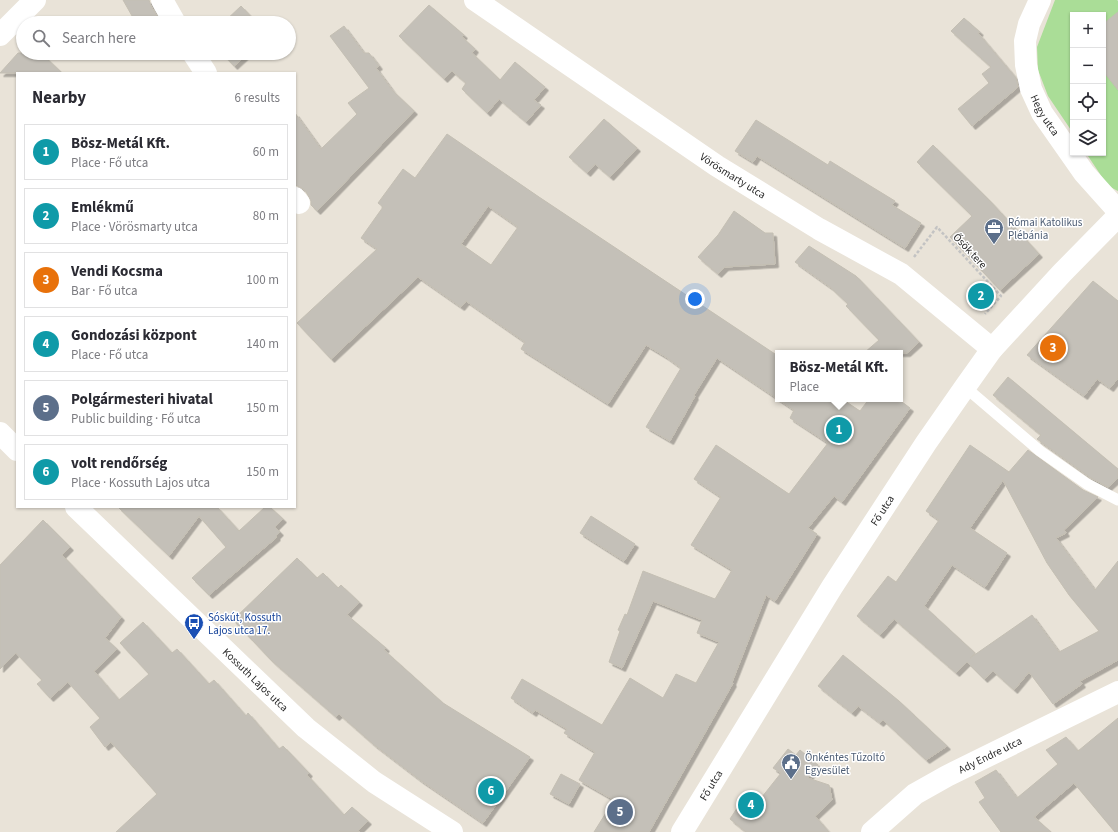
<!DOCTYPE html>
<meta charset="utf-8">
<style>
:root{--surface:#fff;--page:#f7f7f7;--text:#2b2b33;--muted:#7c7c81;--line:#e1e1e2;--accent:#3f54f0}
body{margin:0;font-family:"Source Sans 3",sans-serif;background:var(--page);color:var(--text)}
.controls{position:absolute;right:12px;top:12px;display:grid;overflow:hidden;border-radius:0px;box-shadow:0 1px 3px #0004}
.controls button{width:36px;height:36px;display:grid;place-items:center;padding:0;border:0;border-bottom:1px solid var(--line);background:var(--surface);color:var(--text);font:20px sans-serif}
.you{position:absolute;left:695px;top:299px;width:14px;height:14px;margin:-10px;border:3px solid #fff;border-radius:50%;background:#1a73e8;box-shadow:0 0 0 6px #1a73e833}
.badge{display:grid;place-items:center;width:26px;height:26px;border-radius:50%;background:var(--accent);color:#fff;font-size:13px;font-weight:700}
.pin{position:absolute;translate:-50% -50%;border:2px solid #fff;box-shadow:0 1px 4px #0006}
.popup{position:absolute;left:775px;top:350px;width:128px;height:52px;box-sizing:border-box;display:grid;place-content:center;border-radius:0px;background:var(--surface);filter:drop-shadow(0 1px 3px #0005);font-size:13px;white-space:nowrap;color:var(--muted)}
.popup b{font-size:15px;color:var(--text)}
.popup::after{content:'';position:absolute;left:50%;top:100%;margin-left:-8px;border:8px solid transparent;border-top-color:var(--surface)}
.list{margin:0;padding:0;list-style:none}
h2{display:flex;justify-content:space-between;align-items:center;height:52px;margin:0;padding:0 16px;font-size:17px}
h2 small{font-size:13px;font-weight:400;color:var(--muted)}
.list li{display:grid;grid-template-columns:26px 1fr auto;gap:12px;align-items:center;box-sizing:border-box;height:56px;margin:0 8px 8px;padding:0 8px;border:1px solid var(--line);border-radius:0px}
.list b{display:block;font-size:15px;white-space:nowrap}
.list p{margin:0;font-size:13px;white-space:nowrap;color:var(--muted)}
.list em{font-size:13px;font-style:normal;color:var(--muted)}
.icon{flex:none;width:22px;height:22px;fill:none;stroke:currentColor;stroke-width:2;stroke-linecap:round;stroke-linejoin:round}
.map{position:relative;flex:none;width:1118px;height:832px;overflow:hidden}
.search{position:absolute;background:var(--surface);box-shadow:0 1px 3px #0004;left:16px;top:16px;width:280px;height:44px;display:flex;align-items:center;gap:10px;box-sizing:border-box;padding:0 14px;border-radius:22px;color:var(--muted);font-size:15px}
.panel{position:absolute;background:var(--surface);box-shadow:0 1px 3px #0004;left:16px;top:72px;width:280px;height:436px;border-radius:0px}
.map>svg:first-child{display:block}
.green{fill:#aadd97}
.building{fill:#c4c0b8;stroke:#c4bfb3;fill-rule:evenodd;filter:url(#shadow)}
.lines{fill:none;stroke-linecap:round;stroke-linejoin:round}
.path{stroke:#c3c3c3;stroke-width:2.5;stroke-dasharray:3 2;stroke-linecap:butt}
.lane{stroke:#fff;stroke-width:11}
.street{stroke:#fff;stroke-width:22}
.secondary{stroke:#fff;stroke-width:22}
.labels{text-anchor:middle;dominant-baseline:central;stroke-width:3;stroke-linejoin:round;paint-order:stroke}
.street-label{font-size:11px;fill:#272727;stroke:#fff}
.service-label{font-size:11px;fill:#4e5e75;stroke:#fff;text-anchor:start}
.transit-label{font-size:11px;fill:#164399;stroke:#fff;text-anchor:start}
</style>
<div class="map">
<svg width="1118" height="832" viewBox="0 0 1118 832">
<defs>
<filter id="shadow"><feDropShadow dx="3.5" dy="3.5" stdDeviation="0" flood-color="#0004"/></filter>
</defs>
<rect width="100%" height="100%" fill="#e9e3d8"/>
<path class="green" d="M1055 0H1117L1118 1V191L1108 186 1086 153H1103V15H1073V133L1048 96 1038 70 1037 47Z"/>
<g class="building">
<path d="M123 0H149L151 6 158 18 151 23H136Z"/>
<path d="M429 5 464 35 462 37 475 49 472 53 500 80 515 62 545 87 534 100 541 105 526 122 499 99 487 113 462 89 466 83 452 71 444 79 399 36Z"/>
<path d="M241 6 257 23H223Z"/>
<path d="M1118 12V90L1103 71V24Z"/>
<path d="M964 18 980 32 978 33 1016 78 1018 87 972 126 958 109 989 83 982 74 991 67 951 31Z"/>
<path d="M344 26 364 53H369L379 66 376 68 393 91 414 111 317 211 311 205V201L305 190 300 187 295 185V113L321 149 357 114 348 103 369 88 330 36Z"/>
<path d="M18 53H41L62 73H0Z"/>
<path d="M222 53H248L234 66Z"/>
<path d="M604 119 637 148 610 177 595 164 587 173 569 157Z"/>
<path d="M756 120 828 165 830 161 859 179 895 201 892 205 921 223 905 248 757 156 753 162 735 151Z"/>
<path d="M447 134 539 197 778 356V399H842L860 411 869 399H898L910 408 842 502 834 496 808 528 817 534 775 601 766 595 732 682 733 683 649 832H594L614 800 579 780 595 752 564 733 567 729 535 710 533 713 511 698 522 679 602 725 630 678 663 698 676 674 696 683 719 642 697 633 702 620 653 601 622 668 609 662 620 631 618 630 625 614 627 615 643 571 715 599 732 570 691 545 721 497 694 479 716 445 789 494 828 443 790 418 794 410 717 358 694 395 695 396 670 441 646 427 681 368 666 357 646 345 608 404 521 349 525 342 466 301 461 307 418 277 331 359 297 323 377 249 361 238 383 207 378 203 403 169 415 178ZM488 206 518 227 491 265 461 244Z"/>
<path d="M933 145 989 200 1039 254 1000 290 950 237 972 216 917 162Z"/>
<path d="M734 211 765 233H773L775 264 725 267 718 274 698 257 718 235Z"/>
<path d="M809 246 856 276 919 342 907 353H864L879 340 846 306 848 304 830 287 795 262Z"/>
<path d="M1093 281 1118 301V378L1110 388 1097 379 1084 396 1027 355Z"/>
<path d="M1008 377 1118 469V478L1108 487 1091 478 1037 439 1041 435 993 395Z"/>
<path d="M970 445 1009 472 1008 473 1028 450 1083 490 1098 497 1064 530 1066 533 1056 538 1095 590 1118 561V660L1080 681 1082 684 1053 704 1029 672 1014 690 993 671 984 679 967 662 956 673 894 619 880 635 857 616 888 576 896 582 939 520 926 511ZM1003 480 1047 563 1069 595 1099 631 1059 652 1032 615 970 658 975 653 924 606 952 565 985 587 1007 553 970 528Z"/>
<path d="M118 507H217L239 531 265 507H270L283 519 275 527 280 532 276 536 277 537 209 595 192 578 226 547 199 516 169 556Z"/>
<path d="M591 516 635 544 624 561 580 533Z"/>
<path d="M43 520 70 547 62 555 121 617 105 638 117 649 94 671 119 700 149 674 120 643 143 622 172 653 177 649 209 684 214 680 246 716 248 713 279 749 283 746 309 773 307 775 344 815 352 807 368 821 358 831 360 832H116L157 794 111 742 105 747 90 727 100 718 68 682 50 698 37 684 42 680 16 653 0 669V565Z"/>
<path d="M297 558 317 578 323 573 338 588 341 585 359 602 347 615 386 648 384 650 443 703 530 757 483 823 420 780 373 744 339 714 336 717 272 661 233 620Z"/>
<path d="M843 655 899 701 947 746 926 760 883 720 880 723 858 706 852 713 818 686Z"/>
<path d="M1118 718V832H1115L1074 783 1034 817 1051 832H1001L979 802 985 798 975 782 996 770 1017 798 1058 764 1046 750 1066 737 1078 751Z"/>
<path d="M788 749 796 755 800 750 818 765 808 778 829 785 832 800 815 816 829 832H746L730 819 747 793 758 802 781 773 773 768Z"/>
<path d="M561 774 580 784 569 804 550 794Z"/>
</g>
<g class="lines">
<path class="path" d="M914 257 937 227 1001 296 985 314"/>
<path class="lane" d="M965 387 1040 451 1087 484 1118 500"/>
<g class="street">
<path d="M162 0 175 23"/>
<path id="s1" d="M475 0 717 166 819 229 901 274 992 349"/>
<path id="s2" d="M1040 0 1029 24 1025 41 1026 65 1031 89 1042 113 1084 173 1118 211"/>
<path d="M0 35 35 0"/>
<path d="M193 53 206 73"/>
<path d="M295 198 299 203"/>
<path id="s3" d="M872 832 915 794 947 776 1118 692"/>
</g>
<g class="secondary">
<path d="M0 433 17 450"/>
<path id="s4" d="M76 507 306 728 374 782 452 832"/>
<path id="s5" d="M682 832 832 587 926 443 965 387 992 349 1062 273 1118 216"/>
</g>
</g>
<defs>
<g id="office-pin" transform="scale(1)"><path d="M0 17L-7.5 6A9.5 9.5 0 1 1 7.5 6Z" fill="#5c6f8a" stroke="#fff"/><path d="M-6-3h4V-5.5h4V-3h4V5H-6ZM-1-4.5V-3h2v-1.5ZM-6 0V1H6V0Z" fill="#fff"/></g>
<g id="bus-pin" transform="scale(1)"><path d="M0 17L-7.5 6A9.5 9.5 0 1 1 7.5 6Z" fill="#1a4fb4" stroke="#fff"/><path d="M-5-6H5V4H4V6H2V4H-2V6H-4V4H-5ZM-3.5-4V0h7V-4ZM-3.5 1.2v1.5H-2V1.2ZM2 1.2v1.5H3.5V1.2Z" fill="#fff"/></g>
<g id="civic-pin" transform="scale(1)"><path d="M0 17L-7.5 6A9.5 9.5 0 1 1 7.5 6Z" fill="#5c6f8a" stroke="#fff"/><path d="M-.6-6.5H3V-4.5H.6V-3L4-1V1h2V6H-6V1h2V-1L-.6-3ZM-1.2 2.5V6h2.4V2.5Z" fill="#fff"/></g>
</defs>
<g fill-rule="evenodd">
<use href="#office-pin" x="994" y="228"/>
<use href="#bus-pin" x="194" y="623"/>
<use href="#civic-pin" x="791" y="763"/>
</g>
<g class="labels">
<g class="street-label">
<text stroke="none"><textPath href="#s2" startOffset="122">Hegy utca</textPath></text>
<text stroke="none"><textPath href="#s1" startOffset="312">Vörösmarty utca</textPath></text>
<text transform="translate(970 251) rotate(47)">Ősök tere</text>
<text stroke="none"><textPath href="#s5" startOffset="379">Fő utca</textPath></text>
<text stroke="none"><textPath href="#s4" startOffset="249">Kossuth Lajos utca</textPath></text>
<text stroke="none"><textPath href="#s3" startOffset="142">Ady Endre utca</textPath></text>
<text stroke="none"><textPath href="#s5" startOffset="55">Fő utca</textPath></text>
</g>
<g class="service-label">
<text x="1008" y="222">Római Katolikus<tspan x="1008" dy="13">Plébánia</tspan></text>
<text x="805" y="757">Önkéntes Tűzoltó<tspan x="805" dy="13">Egyesület</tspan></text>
</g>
<g class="transit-label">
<text x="208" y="617">Sóskút, Kossuth<tspan x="208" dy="13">Lajos utca 17.</tspan></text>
</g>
</g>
</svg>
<div class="controls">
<button>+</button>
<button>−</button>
<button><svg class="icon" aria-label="locate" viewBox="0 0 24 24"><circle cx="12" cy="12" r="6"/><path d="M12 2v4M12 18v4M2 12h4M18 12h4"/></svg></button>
<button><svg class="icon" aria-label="layers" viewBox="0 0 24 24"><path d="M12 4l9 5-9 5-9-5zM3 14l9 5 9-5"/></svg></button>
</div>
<div class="you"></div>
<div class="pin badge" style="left:839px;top:430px;background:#0f9aa8">1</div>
<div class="popup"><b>Bösz-Metál Kft.</b>Place</div>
<div class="pin badge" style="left:981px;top:296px;background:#0f9aa8">2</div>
<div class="pin badge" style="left:1053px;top:348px;background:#e8710a">3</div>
<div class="pin badge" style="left:751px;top:805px;background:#0f9aa8">4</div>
<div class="pin badge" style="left:620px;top:812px;background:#5c6f8a">5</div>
<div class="pin badge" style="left:491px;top:791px;background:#0f9aa8">6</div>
<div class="search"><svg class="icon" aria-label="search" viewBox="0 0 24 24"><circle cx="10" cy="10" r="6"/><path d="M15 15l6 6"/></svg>Search here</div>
<section class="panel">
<h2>Nearby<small>6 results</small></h2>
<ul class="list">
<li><span class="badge" style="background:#0f9aa8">1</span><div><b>Bösz-Metál Kft.</b><p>Place · Fő utca</p></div><em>60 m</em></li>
<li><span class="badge" style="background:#0f9aa8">2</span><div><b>Emlékmű</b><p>Place · Vörösmarty utca</p></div><em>80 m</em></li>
<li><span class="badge" style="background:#e8710a">3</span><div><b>Vendi Kocsma</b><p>Bar · Fő utca</p></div><em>100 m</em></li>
<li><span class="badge" style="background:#0f9aa8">4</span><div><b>Gondozási központ</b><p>Place · Fő utca</p></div><em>140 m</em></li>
<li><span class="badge" style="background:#5c6f8a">5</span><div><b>Polgármesteri hivatal</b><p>Public building · Fő utca</p></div><em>150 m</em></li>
<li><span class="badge" style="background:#0f9aa8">6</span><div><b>volt rendőrség</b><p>Place · Kossuth Lajos utca</p></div><em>150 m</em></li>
</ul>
</section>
</div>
